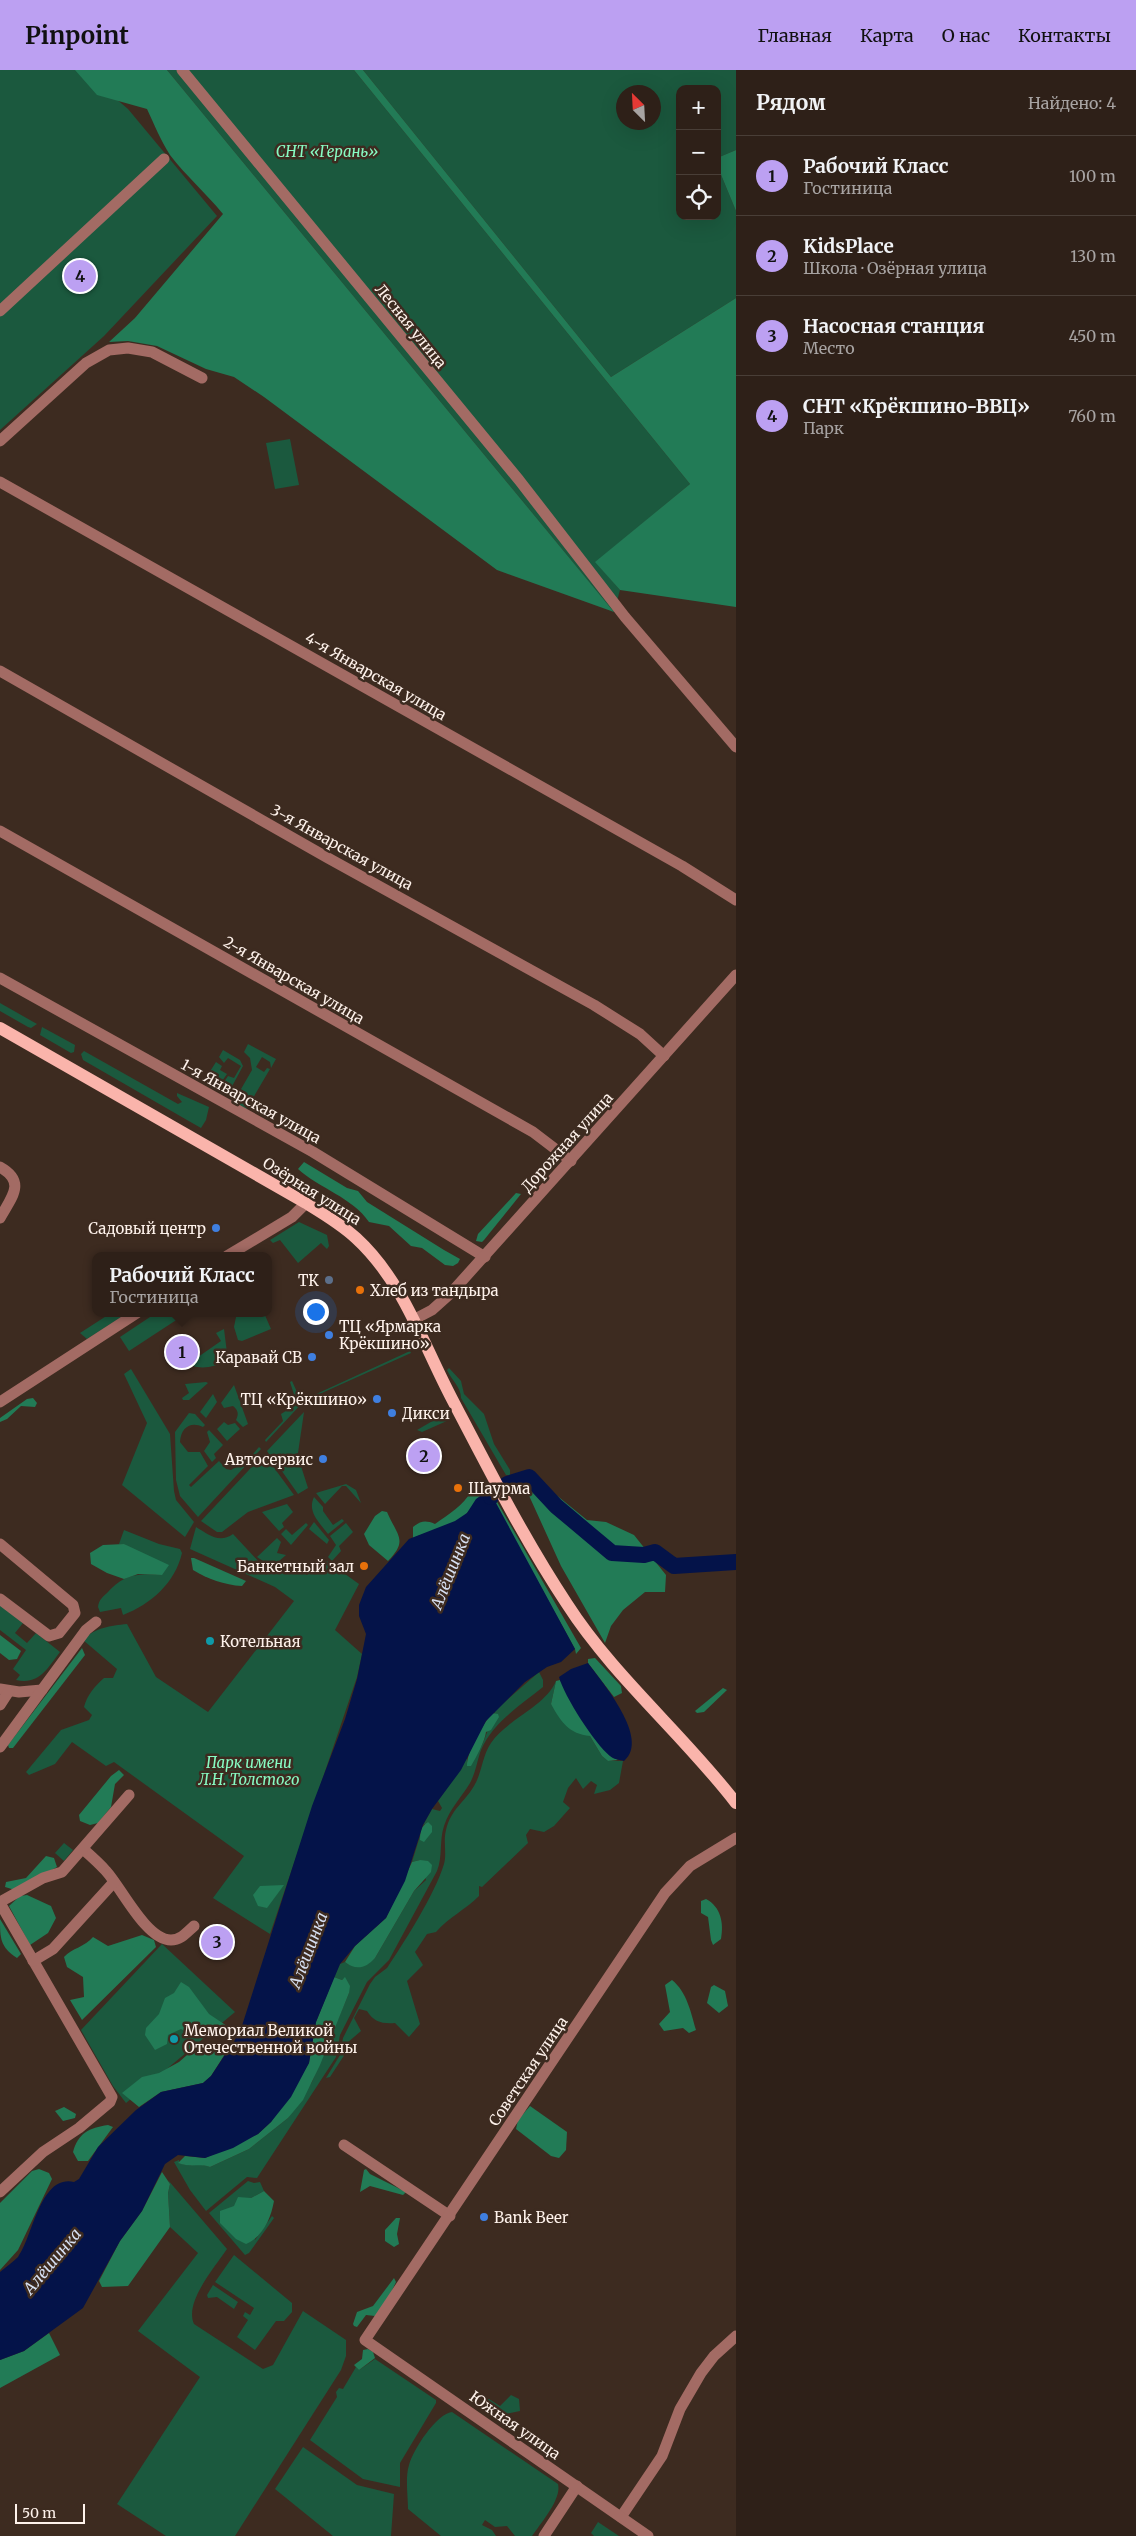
<!DOCTYPE html>
<html lang="ru">
<meta charset="utf-8">
<style>
:root{--surface:#2e2018;--page:#362821;--text:#f1f3f6;--muted:#a7a3a2;--line:#493e37;--accent:#bca0f2}
body{margin:0;font-family:Merriweather,serif;background:var(--page);color:var(--text)}
.controls{position:absolute;right:15px;top:15px;display:grid;overflow:hidden;border-radius:10px;box-shadow:0 5px 20px #0002}
.controls button{width:45px;height:45px;display:grid;place-items:center;padding:0;border:0;border-bottom:1px solid var(--line);background:var(--surface);color:var(--text);font:25px sans-serif}
.compass{position:absolute;left:616px;top:15px;width:45px;height:45px;border-radius:50%;background:var(--surface);box-shadow:0 5px 20px #0002;rotate:336deg}
.scale{position:absolute;left:15px;bottom:12px;width:70px;box-sizing:border-box;padding-left:5px;border:2px solid #fef2eb;border-top:0;font-size:14px;line-height:18px;white-space:nowrap;color:#fef2eb;-webkit-text-stroke:4px #3d2b20;paint-order:stroke}
.you{position:absolute;left:315px;top:1241px;width:18px;height:18px;margin:-12px;border:4px solid #fff;border-radius:50%;background:#1a73e8;box-shadow:0 0 0 8px #1a73e833}
.badge{display:grid;place-items:center;width:32px;height:32px;border-radius:50%;background:var(--accent);color:#111;font-size:16px;font-weight:700}
.pin{position:absolute;translate:-50% -50%;border:2px solid #fff;box-shadow:0 1px 5px #0006}
.popup{position:absolute;left:92px;top:1182px;width:180px;height:65px;box-sizing:border-box;display:grid;place-content:center;border-radius:10px;background:var(--surface);filter:drop-shadow(0 1px 4px #0005);font-size:16px;white-space:nowrap;color:var(--muted)}
.popup b{font-size:19px;color:var(--text)}
.popup::after{content:'';position:absolute;left:50%;top:100%;margin-left:-10px;border:10px solid transparent;border-top-color:var(--surface)}
.list{margin:0;padding:0;list-style:none}
h2{display:flex;justify-content:space-between;align-items:center;height:65px;margin:0;padding:0 20px;font-size:21px}
h2 small{font-size:16px;font-weight:400;color:var(--muted)}
.list li{display:grid;grid-template-columns:32px 1fr auto;gap:15px;align-items:center;box-sizing:border-box;height:80px;padding:0 20px;border-top:1px solid var(--line)}
.list b{display:block;font-size:19px;white-space:nowrap}
.list p{margin:0;font-size:16px;white-space:nowrap;color:var(--muted)}
.list em{font-size:16px;font-style:normal;color:var(--muted)}
.icon{flex:none;width:28px;height:28px;fill:none;stroke:currentColor;stroke-width:2;stroke-linecap:round;stroke-linejoin:round}
.map{position:relative;flex:none;width:736px;height:2466px;overflow:hidden}
header{display:flex;align-items:center;gap:30px;box-sizing:border-box;height:70px;padding:0 25px;background:var(--accent);color:#111}
header strong{font-size:24px}
nav{display:flex;gap:28px;margin-inline-start:auto;font-size:18px}
main{display:flex}
aside{flex:1;background:var(--surface)}
.map>svg:first-child{display:block}
.green{fill:#1b593e;fill-rule:evenodd}
.forest{fill:#227b56}
.water{fill:#041349}
.lines{fill:none;stroke-linecap:round;stroke-linejoin:round}
.river{stroke:#041349;stroke-width:16}
.minor{stroke:#a36b64;stroke-width:11}
.major{stroke:#fab4ab;stroke-width:12}
.shop-dot{fill:#3f7fe0;stroke:#3d2b20;stroke-width:2}
.service-dot{fill:#5c6f8a;stroke:#3d2b20;stroke-width:2}
.food-dot{fill:#e8710a;stroke:#3d2b20;stroke-width:2}
.culture-dot{fill:#0f9aa8;stroke:#3d2b20;stroke-width:2}
.labels{text-anchor:middle;dominant-baseline:central;stroke-width:5;stroke-linejoin:round;paint-order:stroke}
.park-label{font-size:15px;font-style:italic;fill:#87fbc3;stroke:#3d2b20}
.street-label{font-size:15px;fill:#fef2eb;stroke:#3d2b20}
.poi-label{font-size:15px;fill:#fef2eb;stroke:#3d2b20;text-anchor:start}
.water-label{font-size:16px;font-style:italic;fill:#d6dff1;stroke:#3d2b20}
</style>
<header>
<strong>Pinpoint</strong>
<nav><a>Главная</a><a>Карта</a><a>О нас</a><a>Контакты</a></nav>
</header>
<main>
<div class="map">
<svg width="736" height="2466" viewBox="0 0 736 2466">
<rect width="100%" height="100%" fill="#3d2b20"/>
<g class="green">
<path d="M0 0H82L128 39 217 146 104 266 0 360Z"/>
<path d="M167 0H354L690 414 596 492 620 520 614 542Z"/>
<path d="M363 0H736V80L717 88V19H680V146H717V95L736 141V228L611 307ZM624 22H654V52H624Z"/>
<path d="M290 369 299 415 275 419 266 373Z"/>
<path d="M0 933 37 954 31 958 28 957 0 941Z"/>
<path d="M42 957 75 975 74 982 71 983 40 965Z"/>
<path d="M248 974 276 989 271 998 270 992 262 987 256 997 264 1002 267 998 270 999 246 1040 233 1033 252 1000 250 988 244 982Z"/>
<path d="M223 980 240 990 243 996 230 1020 222 1015 228 1006 234 1008 241 996 228 988 224 993 219 987Z"/>
<path d="M84 981 178 1034 182 1032 177 1026V1023L209 1037 206 1050 201 1058 187 1050 83 990 81 984Z"/>
<path d="M216 992 222 996 220 1000 227 1004 220 1014 207 1006Z"/>
<path d="M299 1152 327 1165 329 1176 327 1179 321 1173 298 1193 280 1170 273 1173 270 1170Z"/>
<path d="M111 1243H128L87 1269 80 1263Z"/>
<path d="M156 1243H187L129 1281 120 1267Z"/>
<path d="M247 1243H264L271 1259 242 1271 238 1270 234 1257 236 1247Z"/>
<path d="M224 1259 228 1291C214 1296 203 1301 188 1294L221 1271 216 1263Z"/>
<path d="M410 1281 411 1283 304 1331 266 1372 265 1370 283 1351 281 1344 297 1334 290 1312 292 1311 301 1331Z"/>
<path d="M449 1298 461 1311 464 1324 484 1344 494 1374 510 1400V1405H506L461 1328C461 1317 452 1311 447 1300Z"/>
<path d="M131 1299 170 1364 174 1421 176 1430 194 1452 185 1467 122 1415 147 1353 124 1304Z"/>
<path d="M206 1312 208 1313 189 1330H183L182 1328 189 1323 185 1314Z"/>
<path d="M234 1315 248 1354 243 1357 236 1350C239 1344 238 1340 233 1336L224 1338 221 1333Z"/>
<path d="M213 1324 217 1332 206 1348 200 1342Z"/>
<path d="M444 1339 449 1350 422 1362 417 1360 436 1349 439 1340Z"/>
<path d="M304 1342 298 1383 276 1394 267 1381Z"/>
<path d="M189 1343 195 1344 205 1355 203 1357C190 1351 181 1358 180 1372L188 1382H200L208 1396 189 1415 191 1417 219 1391 226 1399 231 1400 247 1391 259 1377 261 1379 198 1447 180 1426 176 1410 175 1362Z"/>
<path d="M224 1352 228 1355 235 1353 240 1359 227 1371 217 1359Z"/>
<path d="M209 1360 223 1375 214 1384 216 1388 212 1392 204 1381 210 1372 207 1362Z"/>
<path d="M264 1384 294 1425 248 1442 222 1462H217L201 1451Z"/>
<path d="M291 1392 293 1396 300 1393 308 1418 298 1424 279 1397Z"/>
<path d="M346 1414 356 1420 361 1433 346 1416H342L325 1434 316 1423Z"/>
<path d="M314 1427 323 1437V1441L333 1455 342 1449 344 1451 328 1464C319 1452 307 1442 314 1427Z"/>
<path d="M287 1434 293 1442 282 1453 284 1457 279 1461 262 1442Z"/>
<path d="M314 1452 329 1470 327 1474 309 1459Z"/>
<path d="M306 1453 308 1455 291 1475 281 1464 286 1459 292 1465Z"/>
<path d="M346 1453 353 1462 339 1476 341 1481 332 1491 328 1487 336 1475 330 1466Z"/>
<path d="M196 1457C208 1464 219 1474 233 1464L261 1494 274 1496 289 1491 307 1505 327 1491 359 1514 335 1560 362 1584 357 1607 270 1864 213 1828 244 1786 114 1692 106 1696 72 1672 55 1694 29 1705 26 1702 61 1660 89 1650 92 1645 84 1637C87 1625 95 1616 104 1608H113L117 1599 83 1570C96 1557 110 1556 127 1554L156 1607 208 1642 294 1531 275 1517 190 1479Z"/>
<path d="M124 1460 159 1474 180 1479 182 1483C175 1513 151 1534 123 1545L121 1538 100 1542 98 1537C99 1529 103 1527 108 1522 126 1503 137 1504 162 1505L124 1474H119Z"/>
<path d="M277 1468 281 1472 277 1483 286 1485 278 1492 266 1493 257 1487Z"/>
<path d="M0 1535 23 1553 15 1563 27 1573 36 1563 60 1582C47 1599 39 1615 16 1610L20 1605 13 1599 26 1580 0 1560Z"/>
<path d="M539 1602 543 1610V1617C521 1635 493 1652 481 1680 477 1691 476 1702 470 1713 461 1728 450 1738 444 1756 439 1771 443 1786 437 1801L389 1890 367 1912 340 1965 336 1987 257 2108 247 2107 206 2141 190 2120 174 2092 179 2090V2093C192 2098 197 2092 210 2097L249 2079 288 2048 312 2012 349 1923 345 1908 342 1910 334 1907 340 1894 345 1892 349 1895 375 1888 414 1821 426 1810 420 1790 412 1792 420 1766 428 1752 423 1755 432 1739 440 1741 442 1738 438 1731 467 1688V1696C483 1683 486 1661 495 1642L492 1643Z"/>
<path d="M556 1611 551 1634 590 1666 602 1686 608 1691H623L619 1713 610 1720 594 1724 597 1715 591 1711 583 1719 576 1708 568 1718 563 1732 570 1738 554 1756 544 1762 530 1759 526 1765 528 1773 482 1817 479 1816V1826C465 1840 449 1847 436 1862L427 1864 415 1882 423 1895 407 1911 420 1954 409 1967 395 1953C382 1954 374 1952 367 1941L359 1939 354 1948 361 1961 347 1973 345 1984 330 2007 326 2008 340 1985 343 1968 370 1914 375 1907 387 1898C405 1871 435 1824 444 1794 447 1783 443 1772 446 1760 451 1739 464 1733 474 1716 482 1703 482 1686 491 1673 507 1649 545 1637 556 1611Z"/>
<path d="M64 1773 73 1780 64 1791 55 1783Z"/>
<path d="M162 1874 235 1942 126 2033 113 2016 81 1960Z"/>
<path d="M168 2110 227 2179C215 2197 184 2232 194 2254L263 2299 273 2295 303 2241 346 2270V2286L341 2300 235 2466H166L117 2434 200 2307 138 2261 198 2183 170 2157 168 2123 170 2114Z"/>
<path d="M248 2111 254 2113 260 2112 264 2121 251 2128 255 2170 272 2146 274 2148 249 2183 245 2185 209 2143Z"/>
<path d="M234 2185 292 2233V2242L284 2251H276L255 2280 237 2267 248 2250 243 2246 245 2242 250 2245 254 2238 215 2212Z"/>
<path d="M213 2215 238 2232 234 2239 217 2227 208 2228 207 2225Z"/>
<path d="M375 2289 436 2330V2333L400 2393V2417L363 2409 310 2370 337 2327 336 2322 339 2318 343 2319 356 2297 359 2300Z"/>
<path d="M511 2325 519 2329 520 2341 496 2346 482 2337 483 2331 489 2329 500 2336Z"/>
<path d="M452 2342 558 2414C562 2429 540 2454 532 2466H515L507 2456 495 2457 485 2450 482 2455 492 2460 496 2466H441L408 2439C408 2426 405 2408 409 2395 413 2380 436 2344 452 2342Z"/>
<path d="M303 2377 357 2415 394 2424 391 2466H333L275 2419Z"/>
<path d="M598 2452 619 2466H594L591 2463Z"/>
</g>
<g class="forest">
<path d="M75 0H167L614 542 497 500 264 327 234 307 206 299 157 276 128 271 109 272 135 248 223 144C206 123 186 106 170 85 161 71 154 54 147 39L97 25Z"/>
<path d="M354 0H363L611 307 736 228V537L620 520 595 492 690 414Z"/>
<path d="M736 80V141L717 95V88Z"/>
<path d="M304 1092 347 1118 358 1121 367 1132 444 1180 460 1189 458 1193 453 1196 445 1195 422 1178 411 1176 389 1156 369 1152C353 1128 319 1118 298 1099Z"/>
<path d="M516 1123 521 1124 484 1170 482 1172 476 1171 478 1164Z"/>
<path d="M33 1328 37 1333 35 1337 21 1336 7 1349 0 1352V1348L27 1329Z"/>
<path d="M528 1402 587 1450 606 1452 634 1465 666 1505 665 1522H645L623 1540 611 1556 605 1573 561 1496 526 1419Z"/>
<path d="M476 1410H479L489 1420C477 1426 475 1434 467 1443 456 1456 429 1461 413 1468V1457C421 1451 425 1450 435 1454 449 1444 463 1436 472 1420L471 1415Z"/>
<path d="M496 1430 581 1578 576 1584 575 1579 496 1436 493 1431Z"/>
<path d="M382 1441 387 1442C398 1467 408 1470 388 1491L369 1475 364 1464 375 1446Z"/>
<path d="M124 1474 169 1495 162 1505 138 1504 124 1509 107 1503 91 1494 90 1483 103 1475Z"/>
<path d="M191 1488H194L246 1511 242 1516C224 1515 208 1509 193 1500Z"/>
<path d="M0 1565 21 1581 17 1589 9 1590 0 1583Z"/>
<path d="M82 1578 85 1585 13 1678H9L8 1675Z"/>
<path d="M595 1588 621 1616 622 1623 614 1627 588 1593V1589Z"/>
<path d="M560 1610 609 1685 618 1690 608 1691 602 1686 590 1666C569 1664 561 1652 551 1634L556 1611Z"/>
<path d="M723 1618 727 1620 704 1642 697 1643 695 1641Z"/>
<path d="M492 1643 498 1644 499 1647 491 1660 486 1662C485 1671 476 1688 471 1696H467C467 1680 483 1655 492 1643Z"/>
<path d="M119 1700 124 1705 115 1714 111 1737 98 1753 90 1755 80 1751 79 1745 111 1706Z"/>
<path d="M428 1752 432 1756V1762L424 1772 420 1770C420 1762 421 1756 428 1752Z"/>
<path d="M46 1786 54 1788 57 1797 15 1820 5 1817 6 1812 26 1808Z"/>
<path d="M420 1790 428 1791 432 1795 431 1802 414 1821 375 1888C366 1898 356 1901 345 1892L355 1876 386 1848 412 1792Z"/>
<path d="M284 1815 267 1838 258 1836 253 1825 260 1816Z"/>
<path d="M27 1825 51 1836 56 1848 48 1863 30 1875 9 1836 20 1826Z"/>
<path d="M706 1829C721 1837 724 1853 721 1869L713 1875 711 1870 708 1847 701 1843V1831Z"/>
<path d="M0 1849 21 1884 17 1888C0 1877 0 1868 0 1849Z"/>
<path d="M142 1865 154 1870 156 1877 82 1950 70 1930 84 1927 83 1907 67 1897 64 1887C72 1878 85 1877 93 1867L108 1876Z"/>
<path d="M334 1907 342 1910 345 1907 350 1916 349 1923 320 1995 303 2030 288 2048 249 2079 210 2097C198 2093 192 2098 178 2093L185 2086 205 2088 258 2064 271 2052 309 1993 316 1952Z"/>
<path d="M672 1910C687 1922 691 1943 696 1960L689 1963 683 1958 664 1961 659 1954 670 1942 665 1915Z"/>
<path d="M181 1912 189 1917 209 1944 227 1956 226 1963 221 1966 191 1965 181 1959 168 1965 167 1974 155 1980 145 1965 146 1958 159 1944 165 1928 174 1923Z"/>
<path d="M714 1915 725 1921 728 1936 719 1943 707 1933 711 1917Z"/>
<path d="M207 1973H232L211 2006 203 2013 161 2022 139 2037 122 2023 142 2007 159 2003 179 1992 194 1979Z"/>
<path d="M530 2036 567 2062 566 2080 559 2088 551 2086 516 2059 518 2050Z"/>
<path d="M64 2037 76 2044 75 2048 63 2051 55 2041Z"/>
<path d="M108 2055 113 2057 88 2091H78L73 2082C78 2063 89 2058 108 2055Z"/>
<path d="M39 2099 49 2103 52 2109 18 2180 0 2200V2133L32 2101Z"/>
<path d="M366 2099 370 2104 406 2122 403 2125 370 2116 360 2122 364 2100Z"/>
<path d="M162 2102 170 2114 168 2123 170 2157 128 2216 102 2217 99 2211 120 2171 142 2141Z"/>
<path d="M264 2121 274 2131C271 2148 263 2167 246 2174L236 2169 220 2153V2141L234 2136 238 2127 251 2128Z"/>
<path d="M396 2148H400L397 2164 399 2174 394 2177 385 2171V2160Z"/>
<path d="M394 2208 396 2212 385 2235 375 2246 366 2245 357 2257 354 2256 353 2254 357 2242 373 2236Z"/>
<path d="M49 2263 60 2285 0 2318V2290L24 2281Z"/>
<path d="M368 2279 373 2282 375 2288 359 2300 354 2295 362 2289 363 2280Z"/>
</g>
<g class="water">
<path d="M489 1420 575 1579 561 1592 547 1597 525 1612 486 1651 461 1700 432 1739 423 1755 405 1811 386 1848 355 1876 340 1894 316 1952 309 1993 291 2027 271 2052 258 2064 233 2078 205 2088 178 2085 165 2094 142 2141 120 2171 83 2238 24 2281 0 2290V2202C6 2197 13 2192 18 2187 33 2167 40 2104 74 2112L79 2109 98 2077 136 2040 161 2022 203 2013 211 2006 240 1962 312 1736 345 1649 357 1609 366 1564 359 1546V1535L366 1517 409 1469 455 1451 467 1443 476 1429Z"/>
<path d="M588 1593C602 1612 651 1669 624 1691 620 1690 613 1689 610 1686 595 1674 564 1626 559 1607L571 1599Z"/>
</g>
<g class="lines">
<g class="river">
<path d="M507 1414 529 1407 556 1436 612 1483 644 1485 655 1482 674 1496 736 1492"/>
<path d="M491 1427 493 1422"/>
</g>
<g class="minor">
<path d="M182 0 519 410 625 547 736 677"/>
<path d="M0 241 164 89"/>
<path d="M0 371 86 293 109 280 128 278 152 282 202 308"/>
<path d="M0 412 682 796 736 830"/>
<path d="M0 601 328 788 594 935 640 964 664 986"/>
<path d="M0 761 533 1062 571 1091"/>
<path d="M0 908 313 1082 485 1187"/>
<path d="M0 1097C27 1112 11 1128 0 1148"/>
<path d="M227 1186 292 1147 306 1133"/>
<path d="M413 1250 432 1240 451 1223 736 905"/>
<path d="M0 1332 137 1243"/>
<path d="M0 1474 73 1535 75 1543 59 1563 49 1566 0 1529"/>
<path d="M0 1619 19 1622 42 1620"/>
<path d="M0 1635 9 1621"/>
<path d="M0 1677 86 1560 96 1552"/>
<path d="M83 1779C91 1786 99 1793 106 1801 121 1817 146 1870 171 1870 181 1870 187 1862 194 1856"/>
<path d="M0 1832 43 1808 62 1802 129 1725"/>
<path d="M0 1833 112 2027 110 2032 79 2058 43 2082 0 2122"/>
<path d="M33 1891 53 1879 114 1812"/>
<path d="M344 2075 450 2146"/>
<path d="M621 2447 662 2386 680 2339 701 2303 714 2286 736 2266"/>
<path d="M544 2466 577 2416"/>
<path d="M648 2466 365 2270 665 1823 690 1796 736 1768"/>
</g>
<path class="major" d="M0 958 306 1133C324 1144 341 1154 356 1168 403 1211 423 1274 452 1329 488 1398 524 1469 567 1534 614 1607 683 1664 736 1733"/>
</g>
<g class="shop-dot">
<circle cx="216" cy="1158" r="5"/>
<circle cx="329" cy="1265" r="5"/>
<circle cx="312" cy="1287" r="5"/>
<circle cx="377" cy="1329" r="5"/>
<circle cx="392" cy="1343" r="5"/>
<circle cx="323" cy="1389" r="5"/>
<circle cx="484" cy="2147" r="5"/>
</g>
<circle class="service-dot" cx="329" cy="1210" r="5"/>
<g class="food-dot">
<circle cx="360" cy="1220" r="5"/>
<circle cx="458" cy="1418" r="5"/>
<circle cx="364" cy="1496" r="5"/>
</g>
<g class="culture-dot">
<circle cx="210" cy="1571" r="5"/>
<circle cx="174" cy="1969" r="5"/>
</g>
<g class="labels">
<g class="park-label">
<text x="327" y="81">СНТ «Герань»</text>
<text x="249" y="1692">Парк имени<tspan x="249" dy="17">Л.Н. Толстого</tspan></text>
</g>
<g class="street-label">
<text transform="translate(411 256) rotate(51)">Лесная улица</text>
<text transform="translate(376 606) rotate(30)">4-я Январская улица</text>
<text transform="translate(342 777) rotate(29)">3-я Январская улица</text>
<text transform="translate(294 910) rotate(30)">2-я Январская улица</text>
<text transform="translate(251 1031) rotate(29)">1-я Январская улица</text>
<text transform="translate(567 1072) rotate(-48)">Дорожная улица</text>
<text transform="translate(312 1121) rotate(32)">Озёрная улица</text>
<text transform="translate(528 2001) rotate(-56)">Советская улица</text>
<text transform="translate(515 2355) rotate(35)">Южная улица</text>
</g>
<g class="poi-label">
<text x="206" y="1158" text-anchor="end">Садовый центр</text>
<text x="319" y="1210" text-anchor="end">ТК</text>
<text x="370" y="1220">Хлеб из тандыра</text>
<text x="339" y="1256">ТЦ «Ярмарка<tspan x="339" dy="17">Крёкшино»</tspan></text>
<text x="302" y="1287" text-anchor="end">Каравай СВ</text>
<text x="367" y="1329" text-anchor="end">ТЦ «Крёкшино»</text>
<text x="402" y="1343">Дикси</text>
<text x="313" y="1389" text-anchor="end">Автосервис</text>
<text x="468" y="1418">Шаурма</text>
<text x="354" y="1496" text-anchor="end">Банкетный зал</text>
<text x="220" y="1571">Котельная</text>
<text x="184" y="1960">Мемориал Великой<tspan x="184" dy="17">Отечественной войны</tspan></text>
<text x="494" y="2147">Bank Beer</text>
</g>
<g class="water-label">
<text transform="translate(450 1501) rotate(-68)">Алёшинка</text>
<text transform="translate(308 1880) rotate(-69)">Алёшинка</text>
<text transform="translate(52 2191) rotate(-50)">Алёшинка</text>
</g>
</g>
</svg>
<div class="controls">
<button>+</button>
<button>−</button>
<button><svg class="icon" aria-label="locate" viewBox="0 0 24 24"><circle cx="12" cy="12" r="6"/><path d="M12 2v4M12 18v4M2 12h4M18 12h4"/></svg></button>
</div>
<svg class="compass" viewBox="-18 -18 36 36"><path d="M0-13l5 13h-10z" fill="#e53935"/><path d="M0 13l5-13h-10z" fill="#a7a3a2"/></svg>
<div class="scale">50 m</div>
<div class="you"></div>
<div class="pin badge" style="left:182px;top:1282px">1</div>
<div class="popup"><b>Рабочий Класс</b>Гостиница</div>
<div class="pin badge" style="left:424px;top:1386px">2</div>
<div class="pin badge" style="left:217px;top:1872px">3</div>
<div class="pin badge" style="left:80px;top:206px">4</div>
</div>
<aside>
<h2>Рядом<small>Найдено: 4</small></h2>
<ul class="list">
<li><span class="badge">1</span><div><b>Рабочий Класс</b><p>Гостиница</p></div><em>100 m</em></li>
<li><span class="badge">2</span><div><b>KidsPlace</b><p>Школа · Озёрная улица</p></div><em>130 m</em></li>
<li><span class="badge">3</span><div><b>Насосная станция</b><p>Место</p></div><em>450 m</em></li>
<li><span class="badge">4</span><div><b>СНТ «Крёкшино-ВВЦ»</b><p>Парк</p></div><em>760 m</em></li>
</ul>
</aside>
</main>
